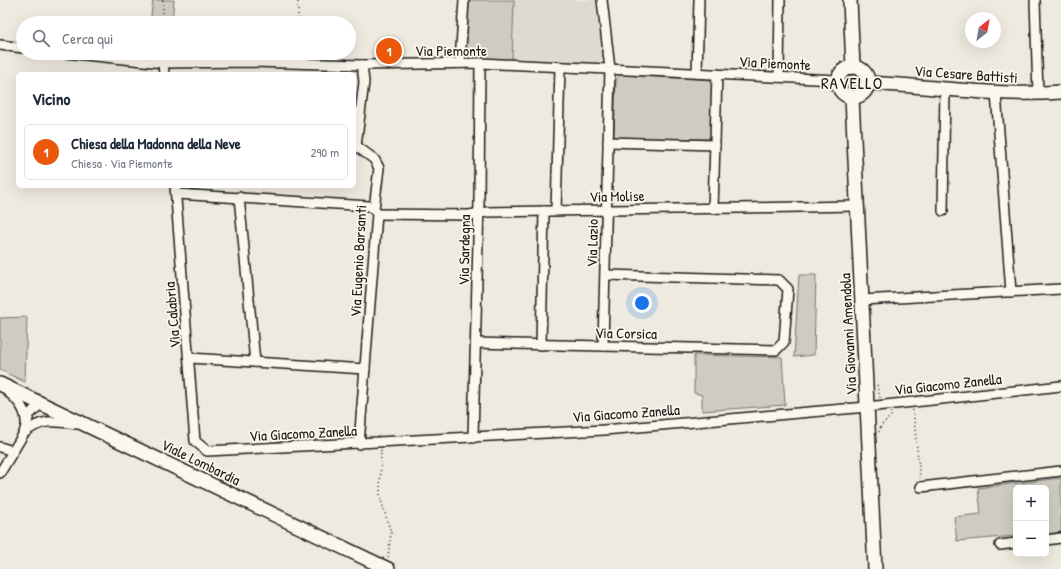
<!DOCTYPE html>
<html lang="it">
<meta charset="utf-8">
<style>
:root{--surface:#fff;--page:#f6f6f7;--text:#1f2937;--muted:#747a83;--line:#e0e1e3;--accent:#ea580c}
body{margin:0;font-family:"Patrick Hand",sans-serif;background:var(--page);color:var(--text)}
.controls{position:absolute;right:12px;bottom:12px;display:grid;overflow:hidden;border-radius:6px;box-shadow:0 4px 16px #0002}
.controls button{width:36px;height:36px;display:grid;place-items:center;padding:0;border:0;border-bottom:1px solid var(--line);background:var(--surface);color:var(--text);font:20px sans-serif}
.compass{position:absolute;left:965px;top:12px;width:36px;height:36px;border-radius:50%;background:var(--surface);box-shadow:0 4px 16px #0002;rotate:31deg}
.you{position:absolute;left:642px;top:303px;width:14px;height:14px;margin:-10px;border:3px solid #fff;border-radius:50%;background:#1a73e8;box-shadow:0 0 0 6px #1a73e833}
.badge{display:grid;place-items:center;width:26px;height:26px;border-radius:50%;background:var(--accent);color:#fff;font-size:13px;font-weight:700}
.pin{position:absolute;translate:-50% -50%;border:2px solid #fff;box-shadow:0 1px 4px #0006}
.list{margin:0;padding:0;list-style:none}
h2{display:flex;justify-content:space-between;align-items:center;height:52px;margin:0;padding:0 16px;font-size:17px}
h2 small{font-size:13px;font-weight:400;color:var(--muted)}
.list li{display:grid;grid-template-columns:26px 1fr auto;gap:12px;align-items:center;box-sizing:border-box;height:56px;margin:0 8px 8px;padding:0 8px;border:1px solid var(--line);border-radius:6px}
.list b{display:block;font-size:15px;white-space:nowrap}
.list p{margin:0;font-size:13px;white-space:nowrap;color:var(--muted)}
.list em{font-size:13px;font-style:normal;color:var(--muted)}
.icon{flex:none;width:22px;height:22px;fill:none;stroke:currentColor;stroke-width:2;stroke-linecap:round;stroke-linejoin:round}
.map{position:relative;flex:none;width:1061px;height:569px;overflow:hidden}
.search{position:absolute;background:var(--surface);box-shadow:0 4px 16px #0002;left:16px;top:16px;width:340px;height:44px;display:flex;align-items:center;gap:10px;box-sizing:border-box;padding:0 14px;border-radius:22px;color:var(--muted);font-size:15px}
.panel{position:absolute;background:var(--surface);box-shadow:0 4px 16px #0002;left:16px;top:72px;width:340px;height:116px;border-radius:6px}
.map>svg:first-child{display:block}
.built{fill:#dedad1}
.green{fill:#ceccc2;stroke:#75746f}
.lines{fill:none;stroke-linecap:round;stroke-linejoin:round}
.street-casing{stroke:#1c1c1c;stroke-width:12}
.secondary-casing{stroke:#1c1c1c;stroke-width:16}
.path{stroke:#1c1c1c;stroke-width:1.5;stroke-dasharray:1 3;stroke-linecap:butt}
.street{stroke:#fbf7ec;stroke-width:9}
.secondary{stroke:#fbf7ec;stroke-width:13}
.labels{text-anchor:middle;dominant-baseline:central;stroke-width:3.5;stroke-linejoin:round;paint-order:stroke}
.street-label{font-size:15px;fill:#1c1c1c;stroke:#fbf7ec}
.quarter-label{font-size:17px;letter-spacing:1px;fill:#1c1c1c;stroke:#fbf7ec}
</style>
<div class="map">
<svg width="1061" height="569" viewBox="0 0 1061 569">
<rect width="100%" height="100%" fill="#eeeadf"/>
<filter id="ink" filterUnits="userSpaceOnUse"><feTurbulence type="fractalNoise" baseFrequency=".025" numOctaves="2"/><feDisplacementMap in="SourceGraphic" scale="8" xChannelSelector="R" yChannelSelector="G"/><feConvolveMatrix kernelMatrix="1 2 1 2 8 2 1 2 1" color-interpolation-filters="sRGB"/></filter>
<g filter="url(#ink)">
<path class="built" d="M514 0H596L604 57 597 64 513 58Z"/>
<g class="green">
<path d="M153 0H174L172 23H150Z"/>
<path d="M469 0H514L512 60 469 58 466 54Z"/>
<path d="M146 53H170V58L146 56Z"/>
<circle cx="852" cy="83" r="8"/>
<path d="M620 75 712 80V136L706 139 619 138 614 136 616 80Z"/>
<path d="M799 275H816L814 355 794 357Z"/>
<path d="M27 317 25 382 0 370V318Z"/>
<path d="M694 355 782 357 785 405 702 411V395L694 393Z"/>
<path d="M1061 478V532L1046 534V488H1016V536L957 541 954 517 981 514 978 488Z"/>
</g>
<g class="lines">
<g class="street-casing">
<g id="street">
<path d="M602 0 610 69 603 346"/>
<path d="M1035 0 1038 94"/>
<path d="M0 45 23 48"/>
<path d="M65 53 163 63 251 62 362 65 480 63 837 80"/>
<path d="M163 63 164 74"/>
<path d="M460 63 464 0"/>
<path d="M697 73 699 0"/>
<path d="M779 77 780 0"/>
<path d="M996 93 1011 292"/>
<path d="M608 142 715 145"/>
<path d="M356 146 374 159 379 168 374 209 377 214 359 444"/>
<path d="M356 146 364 82 362 65"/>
<path d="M175 186 195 441 207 451 604 430 867 407 1061 386"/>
<path d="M176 194 369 206 374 209"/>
<path d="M239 197 255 362"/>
<path d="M713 209 717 74"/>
<path d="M556 211 560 67"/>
<path d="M943 211 945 89"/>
<path d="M377 214 469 215 487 212 858 206"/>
<path d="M862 300 1061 289"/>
<path d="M476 343 776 350 784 342 788 289 779 280 606 275"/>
<path d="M541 345 544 211"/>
<path d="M190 358 365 369"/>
<path d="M8 392C18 400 26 409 26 422"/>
<path d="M24 433C42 418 55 421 77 424"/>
<path d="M473 438 479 202 480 63"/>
<path d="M0 447 13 451"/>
<path d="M0 473 24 433 29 415 41 403"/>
<path d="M921 487 1061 471"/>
<path d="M1046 540 1061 538"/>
<path d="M1000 545 1016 543"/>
</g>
</g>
<g class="secondary-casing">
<g id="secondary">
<path d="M850 0 853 67"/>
<circle cx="853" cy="82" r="15"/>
<path d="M868 83C932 86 997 97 1061 92"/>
<path d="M852 98 875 569"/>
<path d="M0 384 388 569"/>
</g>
</g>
<g class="path">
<path d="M163 0V23"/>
<path d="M298 23V0"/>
<path d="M832 71 842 61"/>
<path d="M827 88 836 93 842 98"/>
<path d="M877 385 880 398"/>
<path d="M913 410 920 478"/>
<path d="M879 432 881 426 891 416V412"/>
<path d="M381 450 380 497 391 533 388 557"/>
</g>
<use href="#street" class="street"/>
<use href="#secondary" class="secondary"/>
</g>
</g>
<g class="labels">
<g class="street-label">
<text x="451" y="50">Via Piemonte</text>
<text transform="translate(775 63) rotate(3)">Via Piemonte</text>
<text transform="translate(966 74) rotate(4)">Via Cesare Battisti</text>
<text transform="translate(617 196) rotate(-1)">Via Molise</text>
<text transform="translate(592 243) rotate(-89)">Via Lazio</text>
<text transform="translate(464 250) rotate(-89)">Via Sardegna</text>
<text transform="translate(358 261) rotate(-87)">Via Eugenio Barsanti</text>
<text transform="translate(172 315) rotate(-95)">Via Calabria</text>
<text transform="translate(626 333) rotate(1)">Via Corsica</text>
<text transform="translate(848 334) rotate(-93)">Via Giovanni Amendola</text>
<text transform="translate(948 384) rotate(-6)">Via Giacomo Zanella</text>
<text transform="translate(626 413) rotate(-4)">Via Giacomo Zanella</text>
<text transform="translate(303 433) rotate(-3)">Via Giacomo Zanella</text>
<text transform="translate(201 462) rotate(26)">Viale Lombardia</text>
</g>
<g class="quarter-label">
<text x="852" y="82">RAVELLO</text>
</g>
</g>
</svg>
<div class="controls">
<button>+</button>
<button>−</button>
</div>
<svg class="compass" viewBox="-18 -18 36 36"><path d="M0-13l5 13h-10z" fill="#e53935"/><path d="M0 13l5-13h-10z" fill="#747a83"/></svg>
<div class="you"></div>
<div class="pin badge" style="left:389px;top:51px">1</div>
<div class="search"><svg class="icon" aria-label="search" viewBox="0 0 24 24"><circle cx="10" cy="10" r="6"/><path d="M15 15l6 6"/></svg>Cerca qui</div>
<section class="panel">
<h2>Vicino<small></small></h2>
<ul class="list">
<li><span class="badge">1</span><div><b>Chiesa della Madonna della Neve</b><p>Chiesa · Via Piemonte</p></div><em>290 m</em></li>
</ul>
</section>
</div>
